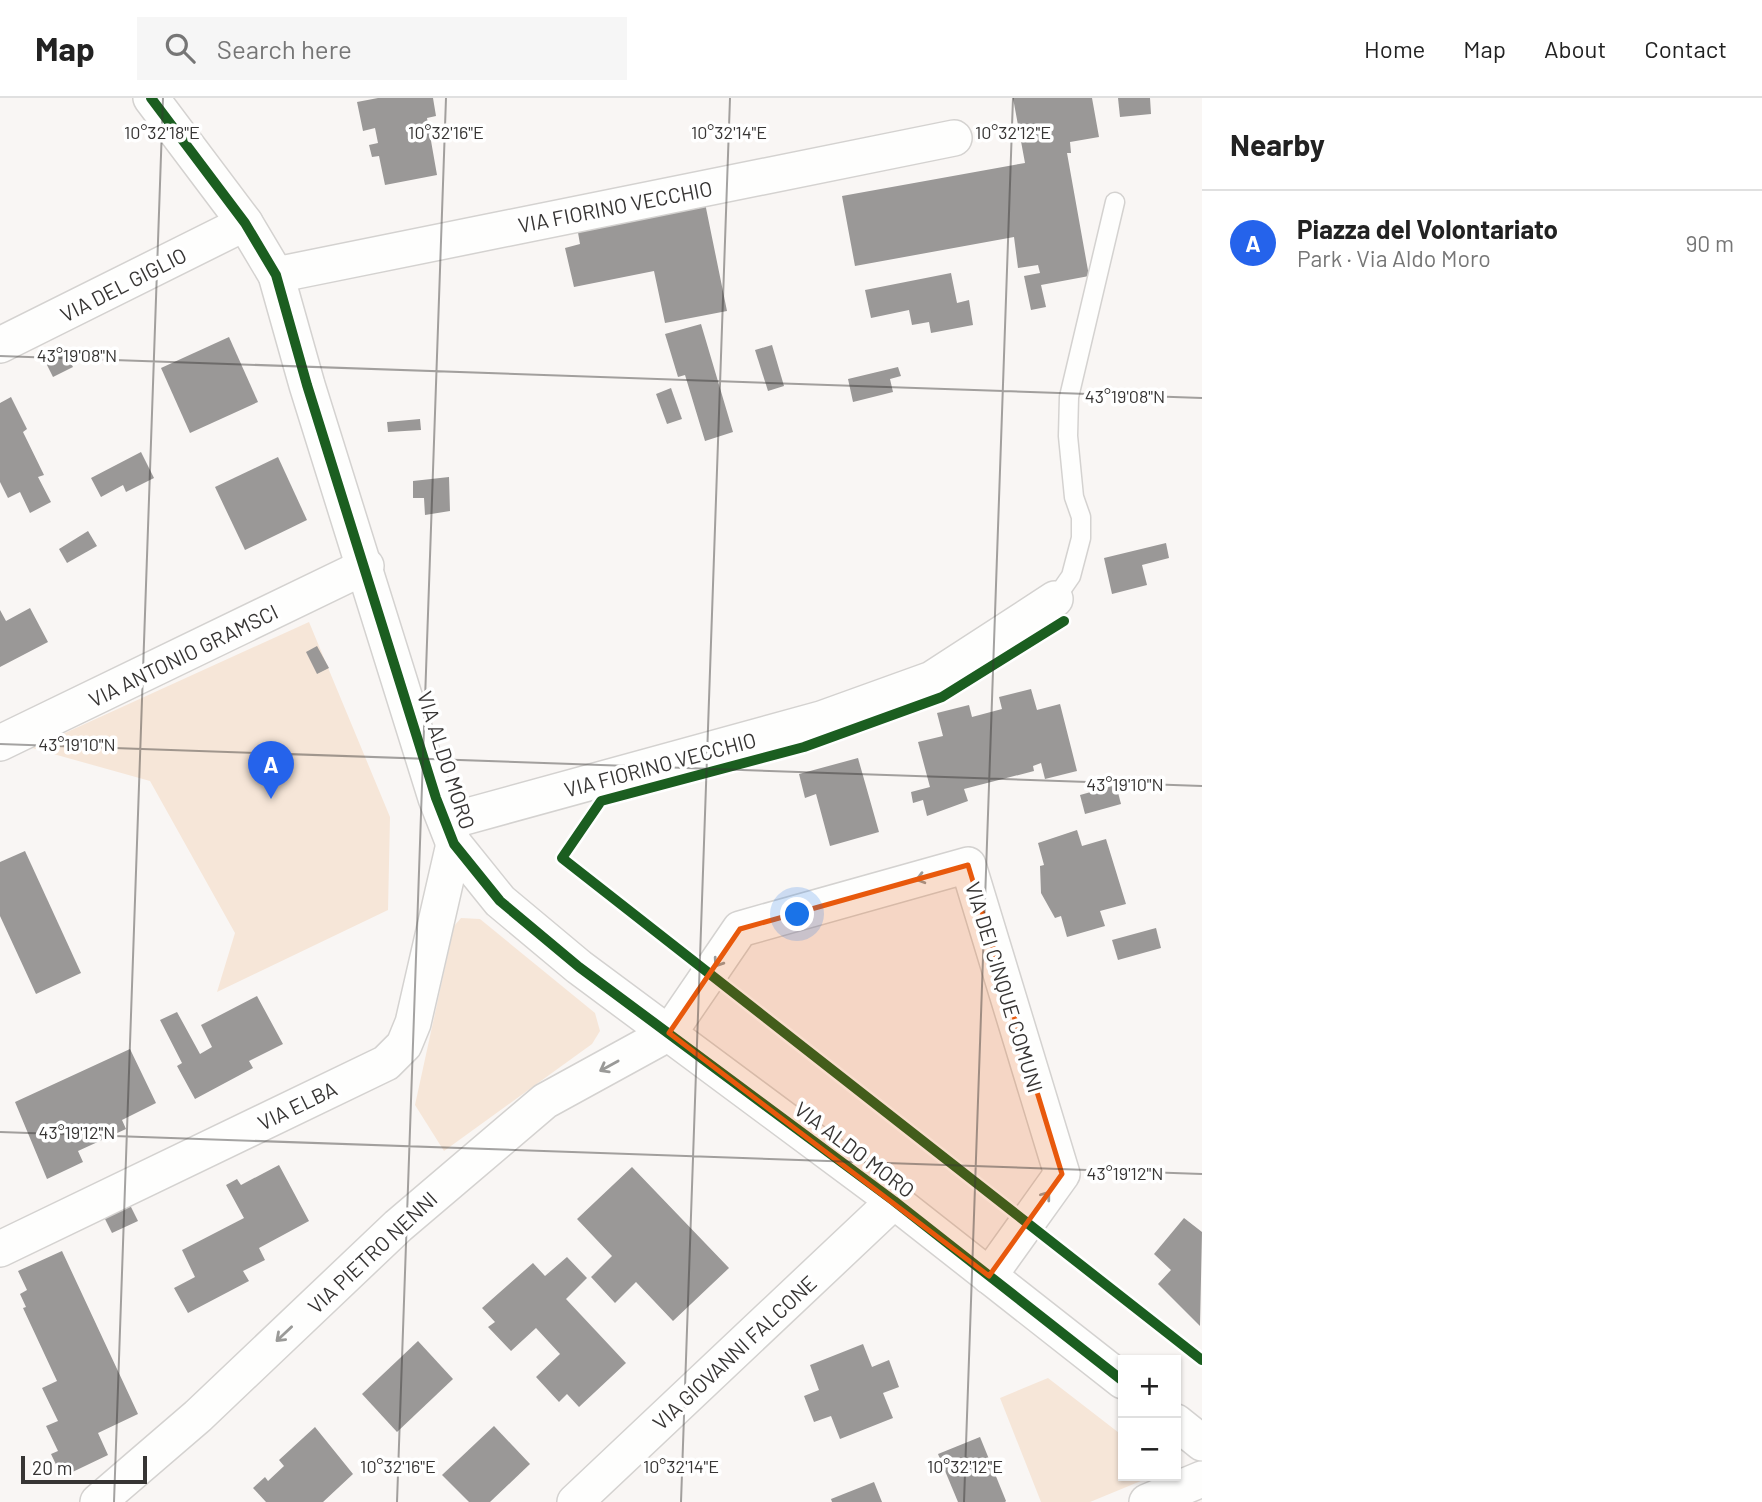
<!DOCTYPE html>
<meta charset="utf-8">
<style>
:root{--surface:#fff;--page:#f6f6f6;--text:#222;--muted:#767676;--line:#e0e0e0;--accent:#2563eb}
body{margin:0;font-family:Barlow,sans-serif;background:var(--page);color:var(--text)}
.controls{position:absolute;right:21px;bottom:21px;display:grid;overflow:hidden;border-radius:0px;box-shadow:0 2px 5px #0004}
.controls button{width:63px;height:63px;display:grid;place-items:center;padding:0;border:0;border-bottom:2px solid var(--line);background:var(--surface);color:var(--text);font:35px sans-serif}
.scale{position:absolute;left:21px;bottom:18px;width:126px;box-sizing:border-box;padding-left:7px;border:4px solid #373534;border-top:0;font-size:19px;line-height:24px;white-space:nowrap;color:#373534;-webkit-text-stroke:5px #fff;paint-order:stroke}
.you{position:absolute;left:798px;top:817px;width:24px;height:24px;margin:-18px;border:5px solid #fff;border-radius:50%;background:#1a73e8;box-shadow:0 0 0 10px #1a73e833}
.badge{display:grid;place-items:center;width:46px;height:46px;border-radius:50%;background:var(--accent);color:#fff;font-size:23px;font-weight:700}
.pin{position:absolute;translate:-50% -58px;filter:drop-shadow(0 2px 4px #0008)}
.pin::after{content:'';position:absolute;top:37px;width:24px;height:21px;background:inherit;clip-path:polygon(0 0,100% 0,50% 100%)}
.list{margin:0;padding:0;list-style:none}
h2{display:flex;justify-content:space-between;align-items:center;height:91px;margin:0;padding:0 28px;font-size:30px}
h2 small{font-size:23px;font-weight:400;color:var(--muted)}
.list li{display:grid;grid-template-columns:46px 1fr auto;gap:21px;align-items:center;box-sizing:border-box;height:105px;padding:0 28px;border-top:2px solid var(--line)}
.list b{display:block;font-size:26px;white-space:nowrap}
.list p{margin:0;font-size:23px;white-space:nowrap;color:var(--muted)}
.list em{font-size:23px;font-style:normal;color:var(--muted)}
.icon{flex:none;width:38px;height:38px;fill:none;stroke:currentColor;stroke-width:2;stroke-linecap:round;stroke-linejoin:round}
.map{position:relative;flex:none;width:1202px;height:1404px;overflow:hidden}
header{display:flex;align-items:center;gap:42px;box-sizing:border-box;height:98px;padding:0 35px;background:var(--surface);border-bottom:2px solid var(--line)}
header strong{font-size:33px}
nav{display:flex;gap:38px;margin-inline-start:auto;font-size:24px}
.search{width:490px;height:63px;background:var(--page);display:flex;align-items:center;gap:18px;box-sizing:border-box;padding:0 24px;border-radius:0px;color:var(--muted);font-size:26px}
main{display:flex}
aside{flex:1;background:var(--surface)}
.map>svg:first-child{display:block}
.green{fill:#f6e6d8}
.building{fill:#9a9897}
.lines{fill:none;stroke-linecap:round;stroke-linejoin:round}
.lane-casing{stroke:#d4d2d0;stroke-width:21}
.street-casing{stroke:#d4d2d0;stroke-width:38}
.lane{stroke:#fefefd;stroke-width:18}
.street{stroke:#fefefd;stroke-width:35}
.cycleway-casing{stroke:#fff;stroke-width:15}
.cycleway{stroke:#1b5e20;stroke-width:10}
.oneway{stroke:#9a9a98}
.marked{fill:#e8590c;fill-opacity:0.2;stroke:#e8590c;stroke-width:5;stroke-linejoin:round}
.ticks{fill:none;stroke:#373534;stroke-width:2;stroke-opacity:0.45}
.labels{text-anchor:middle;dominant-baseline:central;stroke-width:7;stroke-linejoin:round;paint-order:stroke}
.street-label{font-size:21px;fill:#373534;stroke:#fff}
.ticks-label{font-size:18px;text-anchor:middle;fill:#373534;stroke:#fff;stroke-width:7;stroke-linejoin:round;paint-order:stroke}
</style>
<header>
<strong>Map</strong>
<div class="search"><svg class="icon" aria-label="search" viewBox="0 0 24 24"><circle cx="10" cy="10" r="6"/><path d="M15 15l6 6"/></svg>Search here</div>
<nav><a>Home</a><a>Map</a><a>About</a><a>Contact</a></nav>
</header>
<main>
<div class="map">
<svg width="1202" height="1404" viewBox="0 0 1202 1404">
<rect width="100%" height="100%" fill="#f9f6f4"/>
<g class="green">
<path d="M309 524 390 719 388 812 217 894 235 835 150 683 32 650Z"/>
<path d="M461 820 480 821 595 915 600 933 592 946 444 1053 415 1007 454 828Z"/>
<path d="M1048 1280 1123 1338V1378H1153L1090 1404H1041L1000 1300Z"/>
</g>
<g class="building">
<path d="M378 0H433L436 18 427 20 437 77 385 87 379 58 372 59 369 47 378 45 375 30 363 33 357 4Z"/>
<path d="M1013 0H1092L1099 39 1070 44 1071 55H1067L1089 178 1041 187 1046 209 1031 212 1024 178 1040 175 1038 167 1018 170 1014 139 855 168 842 98 1025 65Z"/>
<path d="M1118 0H1150L1151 16 1120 19Z"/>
<path d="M705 105 727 213 665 225 654 173 574 189 565 150 580 146 577 129Z"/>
<path d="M951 175 957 205 969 202 973 227 931 235 929 224 912 227 909 212 871 220 865 192Z"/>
<path d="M701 226 733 334 705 343 685 277 678 279 665 236Z"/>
<path d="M229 239 258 304 190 335 161 270Z"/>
<path d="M772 247 784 288 768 293 755 252Z"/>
<path d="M64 251 73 269 53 279 44 261Z"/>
<path d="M898 269 901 278 890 281 893 294 853 304 848 281Z"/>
<path d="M671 290 682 321 667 326 656 296Z"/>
<path d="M11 299 27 331 23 334 44 377 38 379 51 404 30 415 20 394 8 400 0 384V305Z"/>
<path d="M420 321 421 332 388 334 387 324Z"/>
<path d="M141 354 154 380 126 394 123 387 101 399 91 380Z"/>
<path d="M278 359 307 422 245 452 215 389Z"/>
<path d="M449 379 450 413 425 417 424 400H413V383Z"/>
<path d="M88 433 97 448 67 465 59 451Z"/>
<path d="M1166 445 1169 460 1142 467 1147 487 1112 496 1104 460Z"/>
<path d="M30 510 48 544 0 569V512L6 523Z"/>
<path d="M317 548 329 570 317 576 306 554Z"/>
<path d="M1031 591 1037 612 1060 606 1077 673 1045 681 1041 665 1033 668 1034 673 964 691 968 703 927 718 923 702 913 705 911 694 930 689 918 644 943 638 937 615 969 607 972 619 1002 611 999 599Z"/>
<path d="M858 660 879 734 830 748 816 696 805 700 799 676Z"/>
<path d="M1116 687 1121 706 1085 716 1080 697Z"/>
<path d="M1077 732 1082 748 1106 741 1126 806 1100 813 1105 828 1067 839 1061 818 1055 820 1041 795 1040 768 1044 767 1038 745Z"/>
<path d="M25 753 81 875 36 896 0 818V764Z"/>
<path d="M1156 830 1161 850 1118 862 1112 842Z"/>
<path d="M257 898 283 946 249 963 253 970 195 1001 177 968 182 965 160 922 177 914 200 956 212 949 201 927Z"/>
<path d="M130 951 156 1005 122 1022 126 1031 78 1053 83 1064 47 1081 15 1004Z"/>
<path d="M279 1067 309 1123 259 1150 265 1162 243 1173 249 1183 188 1215 174 1190 195 1179 182 1152 244 1120 226 1087 237 1081 241 1087Z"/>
<path d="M632 1069 729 1170 673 1223 636 1184 615 1205 591 1179 612 1158 577 1121Z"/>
<path d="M127 1101 138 1123 112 1135 101 1113Z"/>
<path d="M1184 1120 1202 1134 1200 1228 1158 1186 1171 1172 1154 1156Z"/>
<path d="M62 1153 138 1316 98 1335 108 1357 62 1379 51 1356 58 1353 46 1328 58 1323 42 1290 57 1283 23 1210 26 1209 20 1196 27 1192 18 1173Z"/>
<path d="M567 1159 587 1180 566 1201 626 1265 579 1309 567 1296 559 1304 536 1279 560 1256 536 1230 511 1253 488 1229 495 1224 482 1210 533 1165 545 1178Z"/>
<path d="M418 1243 453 1281 397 1334 362 1296Z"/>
<path d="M863 1246 872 1269 889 1262 899 1289 883 1295 893 1320 840 1341 831 1318 814 1324 804 1298 819 1292 810 1267Z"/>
<path d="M494 1328 530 1366 490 1404H469L442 1377Z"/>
<path d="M315 1329 353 1376 323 1404H266L253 1390 265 1379 268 1383 284 1368 279 1362Z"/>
<path d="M980 1339 1006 1403 1005 1404H958L938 1356Z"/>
<path d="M874 1384 882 1404H832L831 1401Z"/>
</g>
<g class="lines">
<g class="lane-casing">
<path id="lane" d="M1055 501 1071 478 1081 440V419L1074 399 1068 338 1069 299 1115 104"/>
</g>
<g class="street-casing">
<g id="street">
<path d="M151 0 245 125 276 177 307 287 436 700 454 746 500 803 579 869 894 1103 1123 1283"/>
<path d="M276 177 954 40"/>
<path d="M0 247 245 125"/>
<path d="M0 645 366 468"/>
<path d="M446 724 821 621 932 581 1055 501"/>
<path d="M0 1151 386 965 404 947 413 925 454 746"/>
<path d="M1176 1324 1202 1345"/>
<path d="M98 1404 198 1318 398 1128 545 1003 669 935 740 831 968 767 1062 1076 989 1178"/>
<path d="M575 1404 894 1103"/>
<path d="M1147 1404 1202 1381"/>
</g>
</g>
<use href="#lane" class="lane"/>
<use href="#street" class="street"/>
<g class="cycleway-casing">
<g id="cycleway">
<path d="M151 0 245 125 276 177 307 287 436 700 454 746 500 803 579 869 894 1103 1123 1283"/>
<path d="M1064 523 942 599 804 649 601 703 562 760 1202 1262"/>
</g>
</g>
<use href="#cycleway" class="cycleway"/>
</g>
<defs><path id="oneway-shaft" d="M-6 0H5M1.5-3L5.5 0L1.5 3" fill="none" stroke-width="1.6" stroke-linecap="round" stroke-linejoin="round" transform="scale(1.75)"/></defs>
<g class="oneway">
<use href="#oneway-shaft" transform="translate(926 779) rotate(164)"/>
<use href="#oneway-shaft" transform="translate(721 860) rotate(124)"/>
<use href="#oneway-shaft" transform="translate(609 968) rotate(151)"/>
<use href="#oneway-shaft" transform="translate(1043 1102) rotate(-53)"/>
<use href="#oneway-shaft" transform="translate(284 1236) rotate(137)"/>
</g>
<path class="marked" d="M968 767 1062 1076 989 1178 669 935 740 831Z"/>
<path class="ticks" d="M0 258 1202 300M0 646 1202 688M0 1034 1202 1076M114 1404 163 0M397 1404 446 0M681 1404 730 0M964 1404 1013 0"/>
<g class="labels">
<g class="street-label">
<text transform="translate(615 108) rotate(-11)">VIA FIORINO VECCHIO</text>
<text transform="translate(123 186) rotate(-27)">VIA DEL GIGLIO</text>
<text transform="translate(183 557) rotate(-26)">VIA ANTONIO GRAMSCI</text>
<text transform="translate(447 662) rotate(72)">VIA ALDO MORO</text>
<text transform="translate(660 666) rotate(-15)">VIA FIORINO VECCHIO</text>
<text transform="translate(1005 889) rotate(73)">VIA DEI CINQUE COMUNI</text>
<text transform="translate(297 1007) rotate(-26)">VIA ELBA</text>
<text transform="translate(855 1051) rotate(37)">VIA ALDO MORO</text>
<text transform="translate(372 1154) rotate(-43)">VIA PIETRO NENNI</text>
<text transform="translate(734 1254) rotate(-43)">VIA GIOVANNI FALCONE</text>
</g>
</g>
<g class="ticks-label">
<text x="162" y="41">10°32'18"E</text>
<text x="446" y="41">10°32'16"E</text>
<text x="729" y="41">10°32'14"E</text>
<text x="1013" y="41">10°32'12"E</text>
<text x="77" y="264">43°19'08"N</text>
<text x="1125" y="305">43°19'08"N</text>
<text x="77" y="653">43°19'10"N</text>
<text x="1125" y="693">43°19'10"N</text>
<text x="77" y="1041">43°19'12"N</text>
<text x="1125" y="1082">43°19'12"N</text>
<text x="398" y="1375">10°32'16"E</text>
<text x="681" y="1375">10°32'14"E</text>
<text x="965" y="1375">10°32'12"E</text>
</g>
</svg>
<div class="controls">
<button>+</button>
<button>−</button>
</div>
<div class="scale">20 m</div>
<div class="you"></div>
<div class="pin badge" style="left:271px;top:701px">A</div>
</div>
<aside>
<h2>Nearby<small></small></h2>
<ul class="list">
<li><span class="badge">A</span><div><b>Piazza del Volontariato</b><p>Park · Via Aldo Moro</p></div><em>90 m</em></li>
</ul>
</aside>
</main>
